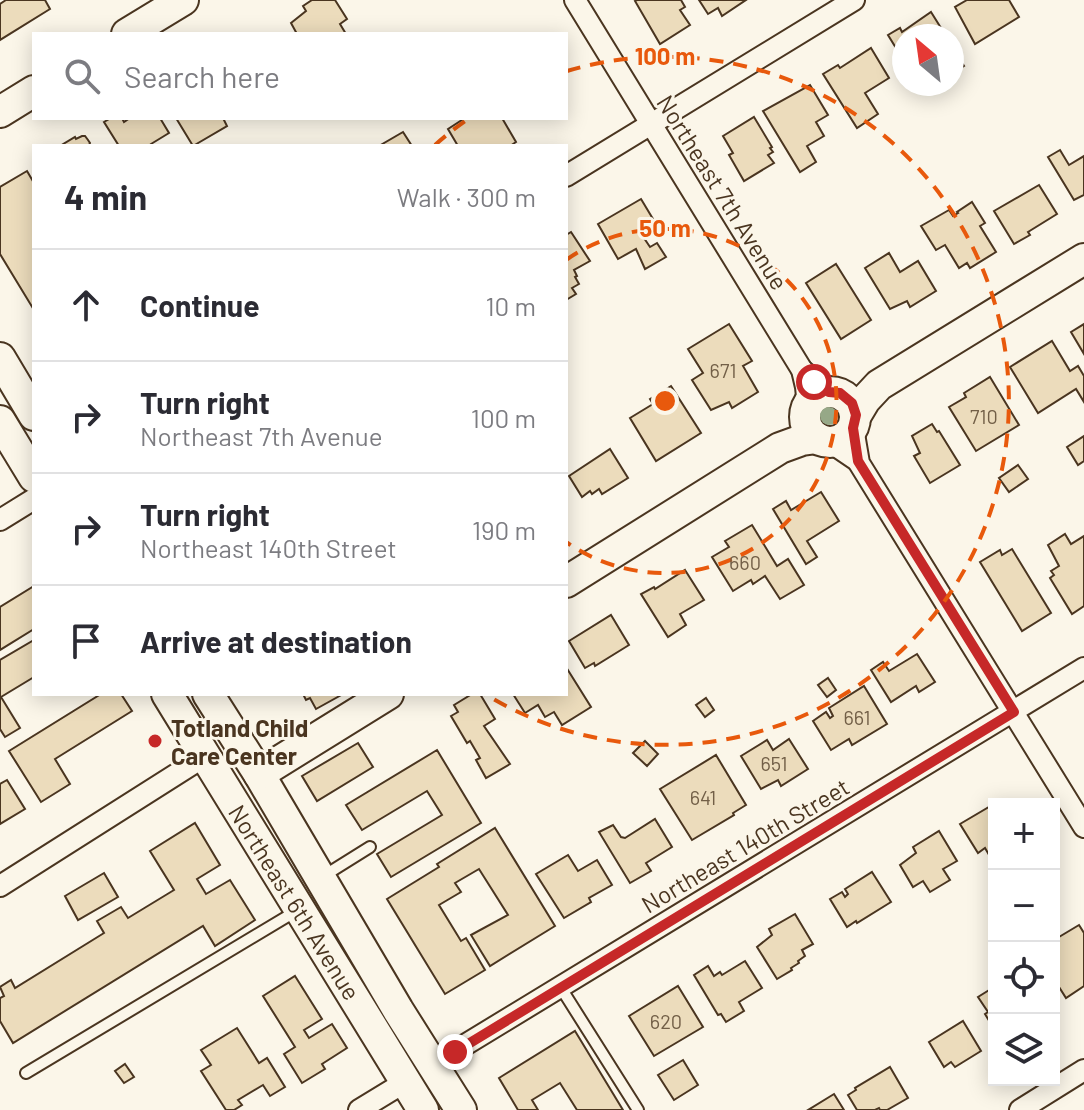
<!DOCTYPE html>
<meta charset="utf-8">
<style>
:root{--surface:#fff;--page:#f7f7f7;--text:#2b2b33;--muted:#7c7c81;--line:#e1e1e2}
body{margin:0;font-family:Barlow,sans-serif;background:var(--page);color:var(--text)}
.controls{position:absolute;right:24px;bottom:24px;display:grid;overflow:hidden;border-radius:0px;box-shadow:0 4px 20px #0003}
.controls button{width:72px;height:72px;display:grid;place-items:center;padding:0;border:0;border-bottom:2px solid var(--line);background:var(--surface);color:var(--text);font:40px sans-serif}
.compass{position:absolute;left:892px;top:24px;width:72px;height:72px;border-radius:50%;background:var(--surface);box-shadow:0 4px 20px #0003;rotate:331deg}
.stop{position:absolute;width:24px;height:24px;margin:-18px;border:6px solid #c62828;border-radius:50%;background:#fff}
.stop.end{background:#c62828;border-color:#fff;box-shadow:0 2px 8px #0008}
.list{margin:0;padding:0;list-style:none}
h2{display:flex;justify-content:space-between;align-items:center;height:104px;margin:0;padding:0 32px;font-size:34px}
h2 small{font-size:26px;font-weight:400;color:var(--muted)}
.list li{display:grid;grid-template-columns:52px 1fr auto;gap:24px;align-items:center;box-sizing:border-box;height:112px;padding:0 32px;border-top:2px solid var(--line)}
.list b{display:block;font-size:30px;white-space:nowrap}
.list p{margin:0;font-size:26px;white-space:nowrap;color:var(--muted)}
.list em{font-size:26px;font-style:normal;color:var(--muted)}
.icon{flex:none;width:44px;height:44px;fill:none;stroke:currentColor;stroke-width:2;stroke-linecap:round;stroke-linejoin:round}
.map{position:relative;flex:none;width:1084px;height:1110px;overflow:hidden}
.search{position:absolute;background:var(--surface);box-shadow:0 4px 20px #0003;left:32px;top:32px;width:536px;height:88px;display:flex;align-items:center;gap:20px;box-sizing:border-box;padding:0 28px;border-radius:0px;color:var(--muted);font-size:30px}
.panel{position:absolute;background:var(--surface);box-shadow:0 4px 20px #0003;left:32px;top:144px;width:536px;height:552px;border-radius:0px}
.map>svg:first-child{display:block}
.building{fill:#ecdcbc;stroke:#4a3520;stroke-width:2}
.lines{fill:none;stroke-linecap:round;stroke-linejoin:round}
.lane-casing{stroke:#4a3520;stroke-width:14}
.street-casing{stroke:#4a3520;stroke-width:24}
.secondary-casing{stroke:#4a3520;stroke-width:34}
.lane{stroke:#fbf6e9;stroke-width:10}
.street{stroke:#fbf6e9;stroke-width:20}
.secondary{stroke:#fbf6e9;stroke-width:30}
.tree{fill:#96a887}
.route{stroke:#c62828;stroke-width:10}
.ring{fill:none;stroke:#e8590c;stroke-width:4;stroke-dasharray:14 10}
.poi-dot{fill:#c62828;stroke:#fbf6e9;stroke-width:3}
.labels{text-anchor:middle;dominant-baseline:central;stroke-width:6;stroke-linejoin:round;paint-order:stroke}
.number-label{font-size:20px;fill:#725f47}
.street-label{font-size:24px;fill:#4a3520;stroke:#fbf6e9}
.poi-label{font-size:24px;font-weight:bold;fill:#4a3520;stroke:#fbf6e9;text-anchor:start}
.centre{fill:#e8590c;stroke:#fbf6e9;stroke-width:4}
.ring-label{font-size:24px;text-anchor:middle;font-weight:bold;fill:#e8590c;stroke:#fbf6e9;stroke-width:6;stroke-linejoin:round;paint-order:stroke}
</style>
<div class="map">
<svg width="1084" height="1110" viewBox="0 0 1084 1110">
<rect width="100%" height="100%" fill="#fbf6e9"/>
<g class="building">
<path d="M6 0H45L50 9 0 40V4Z"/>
<path d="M312 0H335L347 19 340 24 346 34H297L291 23 306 11 303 6Z"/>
<path d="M637 0H681L685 7 680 10 690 25 660 44 635 1Z"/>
<path d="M699 0H746L722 16 718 8 708 14Z"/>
<path d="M967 0H1009L1019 17 975 44 955 7Z"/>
<path d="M931 12 946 36H904V61L888 35 900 28 902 32Z"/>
<path d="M952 47 964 66 952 73Z"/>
<path d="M871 48 889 78 865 93 878 114 857 128 823 74 838 65 840 68Z"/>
<path d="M810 85 828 115 816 122 824 136 807 146 816 162 800 172 763 111Z"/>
<path d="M754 117 772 147 770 148 773 152 768 155 774 163 744 181 729 155 733 153 723 136Z"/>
<path d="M111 118H122L124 122 130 118H160L169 133 151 144 152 146H119L104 122Z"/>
<path d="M176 118H223L227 126 193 146Z"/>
<path d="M465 118H502L516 142 510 146H458L448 129Z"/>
<path d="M403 132 412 146H379Z"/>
<path d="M82 136H85L88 140 90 143 88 146H60L75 137 76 139Z"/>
<path d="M1060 150 1069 165 1084 156V195L1074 200 1048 157Z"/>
<path d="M27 171 34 183V310L0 254V187Z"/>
<path d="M1039 185 1057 214 1028 232 1030 235 1014 244 994 211Z"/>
<path d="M641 199 659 229 644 238 650 247 657 243 666 257 645 269 636 249 618 259 598 224Z"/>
<path d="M972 202 985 223 980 226 996 252 970 268 967 263 959 268 945 245 936 250 921 226 949 210 953 216 958 213 957 212Z"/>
<path d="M571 232 590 261 574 270 577 276 575 277 579 284 572 288 576 294 566 300V235Z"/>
<path d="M889 253 900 272 918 261 936 291 910 307 907 301 890 309 865 268Z"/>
<path d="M836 264 871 320 841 339 806 283Z"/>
<path d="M729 324 752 361 743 366 758 392 732 408 729 402 711 410 692 380 703 373 688 349Z"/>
<path d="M1084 324V354L1071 332Z"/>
<path d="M1052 341 1070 371 1078 366 1084 376V402L1076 389 1038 413 1010 367Z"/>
<path d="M990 377 1019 425 976 451 949 407 966 397 964 393Z"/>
<path d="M671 386 701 433 656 461 630 418 653 404 650 399Z"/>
<path d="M932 424 937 432 939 431 960 465 930 483 914 456 920 453 912 436Z"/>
<path d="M1084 436V461L1078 465 1067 447Z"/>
<path d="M610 449 628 478 602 494 599 489 592 494 590 491 582 497 569 476Z"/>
<path d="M1018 465 1028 479 1009 492 999 478Z"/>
<path d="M821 492 839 521 807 541 817 557 806 564 773 509 786 501 791 510Z"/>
<path d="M752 525 777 566 788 559 804 585 780 599 765 576 753 584 751 580 733 591 712 557 729 547 725 541Z"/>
<path d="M1065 534 1071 544 1084 536V606L1072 614 1050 578 1054 575 1051 571 1059 566 1048 545Z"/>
<path d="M1012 549 1051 613 1022 631 980 562 1000 550 1002 555Z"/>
<path d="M685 570 704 600 680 614 686 625 668 637 641 594 654 587 655 589Z"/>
<path d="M34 586V629L0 650V607Z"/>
<path d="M611 615 629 645 595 666 594 663 585 668 569 641Z"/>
<path d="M34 640V677L1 697 20 728 5 737 0 729V660Z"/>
<path d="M917 654 935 682 919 692 916 686 891 702 871 670 883 662 889 671Z"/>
<path d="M566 667 591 707 562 725 554 712 545 717 538 705 525 713 513 694H566Z"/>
<path d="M828 678 836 690 827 697 818 685Z"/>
<path d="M864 686 887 724 852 745 849 739 831 750 813 721 826 712 830 718 833 716 829 708Z"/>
<path d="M101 694H121L132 711 55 759 70 784 41 802 9 751Z"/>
<path d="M303 694H343L316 709 310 698 306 700Z"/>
<path d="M472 694H480L495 719 484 726 510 764 486 778 476 760 480 758 470 741 467 743 451 716 458 712 454 705Z"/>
<path d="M706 698 714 710 705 717 696 705Z"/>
<path d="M789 739 808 769 781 786 778 780 761 789 741 756 767 740 773 750Z"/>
<path d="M645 741 658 754 647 766 633 753Z"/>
<path d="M358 743 373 767 317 801 302 776Z"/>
<path d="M437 750 481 823 391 877 377 854 442 815 427 791 362 830 346 805Z"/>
<path d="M716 755 746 805 733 813 734 815 692 840 660 789Z"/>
<path d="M7 780 25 809 0 824V784Z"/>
<path d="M994 804V859L992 860 985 848 978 853 960 824Z"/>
<path d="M655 819 672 847 646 863 651 871 630 883 599 832 613 825 621 837 625 838Z"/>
<path d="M195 823 220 865 197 879 206 894 230 880 255 920 215 946 203 926 13 1043 0 1021V998L4 996 0 987 11 980 15 988 104 933 97 921 121 907 128 918 174 890 150 851Z"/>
<path d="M495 828 555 926 490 966 471 935 508 915 479 869 455 883 461 892 439 905 461 941 466 938 485 970 445 994 387 899 439 867 437 864Z"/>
<path d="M939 831 957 861 943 869 950 880 930 892 923 881 913 887 900 865 916 853 913 847Z"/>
<path d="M568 855 578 871 597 860 612 885 589 898 591 902 564 918 536 874Z"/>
<path d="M872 872 891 902 857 923 856 921 847 927 830 899 842 892 845 897 848 894 845 889Z"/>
<path d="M104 873 118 897 78 920 65 896Z"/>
<path d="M795 914 813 944 802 950 805 956 798 961 799 963 791 968 792 970 777 979 757 947 772 935 769 929Z"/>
<path d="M1079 925 1084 933V986L1066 998 1054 979V940Z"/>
<path d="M745 961 762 988 739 1002 744 1011 726 1022 721 1014 718 1015 694 975 708 966 714 976 720 972 722 975Z"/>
<path d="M295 976 322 1019 304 1030 309 1038 332 1024 347 1048 322 1064 325 1069 302 1083 284 1054 295 1047 263 996Z"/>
<path d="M678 986 703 1027 654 1056 629 1016Z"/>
<path d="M994 987V1029L985 1014 988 1012 978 997Z"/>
<path d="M963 1021 981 1051 955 1067 951 1062 944 1067 929 1042Z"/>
<path d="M237 1028 259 1063 267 1058 285 1087 270 1096 263 1085 238 1100 242 1105 234 1110H226L201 1071 211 1065 201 1050Z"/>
<path d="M575 1031 623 1110H577L560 1083 532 1100 538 1110H518L499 1078Z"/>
<path d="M683 1060 698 1085 674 1100 658 1075Z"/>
<path d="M125 1064 134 1077 124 1083 115 1071Z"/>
<path d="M890 1067 908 1098 887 1110H880L879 1108 875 1110H857L848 1095 856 1090 855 1088Z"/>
<path d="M834 1094 844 1110H808Z"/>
</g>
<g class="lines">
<g class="lane-casing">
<g id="lane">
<path d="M322 877 370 847"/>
<path d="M561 988 638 1110"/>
<path d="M26 1073 298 910"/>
</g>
</g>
<g class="street-casing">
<g id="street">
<path d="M575 0 802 370 806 387 808 406"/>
<path d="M566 176 854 0"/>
<path d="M802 370 829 392"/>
<path d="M853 428 859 463 1084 827"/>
<path d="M830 442 858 461"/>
<path d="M0 520 34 499"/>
<path d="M0 886 205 756"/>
<path d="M432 1065 1084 668"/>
<path d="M359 1110 405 1082"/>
<path d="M1020 1110 1084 1070"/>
</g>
</g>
<g class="secondary-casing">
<g id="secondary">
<path d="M127 34 183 0"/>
<path d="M0 112 34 91"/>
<path d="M0 358 34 415"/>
<circle cx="830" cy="417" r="25"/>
<path d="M856 415 865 400 879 385 1084 259"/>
<path d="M0 421 34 477"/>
<path d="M566 582 780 448 802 440 817 438"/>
<path d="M167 694 423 1110"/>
<path d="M208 694 259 774 398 1010 461 1110"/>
<path d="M259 774 388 694"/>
</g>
</g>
<use href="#lane" class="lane"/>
<use href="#street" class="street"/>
<use href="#secondary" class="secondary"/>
</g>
<circle class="tree" cx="829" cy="416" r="9"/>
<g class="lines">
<path class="route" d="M455 1052 1014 712 858 461 853 428 856 415 852 403 840 393 829 392 814 382"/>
</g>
<g class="ring">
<path d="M566 260A172 172 0 1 1 566 542"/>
<path d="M435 145A344 344 0 0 1 468 119M567 71A344 344 0 1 1 485 694"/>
</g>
<circle class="poi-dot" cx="155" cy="741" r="8"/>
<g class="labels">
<g class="number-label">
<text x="723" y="370">671</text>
<text x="984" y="416">710</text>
<text x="745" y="562">660</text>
<text x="857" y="717">661</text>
<text x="774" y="763">651</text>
<text x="703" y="797">641</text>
<text x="666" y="1021">620</text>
</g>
<g class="street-label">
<text transform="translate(723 192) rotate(58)">Northeast 7th Avenue</text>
<text transform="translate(745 845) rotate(-31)">Northeast 140th Street</text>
<text transform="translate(295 902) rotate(58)">Northeast 6th Avenue</text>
</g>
<g class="poi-label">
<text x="171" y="727">Totland Child<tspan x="171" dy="28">Care Center</tspan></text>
</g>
</g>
<circle cx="665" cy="401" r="12" class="centre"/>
<g class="ring-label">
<text x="665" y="65">100 m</text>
<text x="665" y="237">50 m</text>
</g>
</svg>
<div class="controls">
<button>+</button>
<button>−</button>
<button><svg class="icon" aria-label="locate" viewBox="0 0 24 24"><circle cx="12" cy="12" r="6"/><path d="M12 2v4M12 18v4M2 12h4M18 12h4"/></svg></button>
<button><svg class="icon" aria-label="layers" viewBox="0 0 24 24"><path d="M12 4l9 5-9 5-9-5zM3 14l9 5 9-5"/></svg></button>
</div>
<svg class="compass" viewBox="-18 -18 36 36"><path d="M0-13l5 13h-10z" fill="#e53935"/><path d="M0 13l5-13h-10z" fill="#7c7c81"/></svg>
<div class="stop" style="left:814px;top:382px"></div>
<div class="stop end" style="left:455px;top:1052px"></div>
<div class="search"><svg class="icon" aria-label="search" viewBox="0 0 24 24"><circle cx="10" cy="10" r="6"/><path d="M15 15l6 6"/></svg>Search here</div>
<section class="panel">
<h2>4 min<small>Walk · 300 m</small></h2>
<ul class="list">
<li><svg class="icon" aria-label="ahead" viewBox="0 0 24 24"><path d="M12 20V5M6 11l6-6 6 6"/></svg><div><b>Continue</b></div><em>10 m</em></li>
<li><svg class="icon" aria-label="right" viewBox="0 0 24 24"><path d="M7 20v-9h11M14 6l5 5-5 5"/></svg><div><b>Turn right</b><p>Northeast 7th Avenue</p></div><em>100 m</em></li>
<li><svg class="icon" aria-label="right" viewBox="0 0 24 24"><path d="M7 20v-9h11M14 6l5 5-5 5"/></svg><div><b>Turn right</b><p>Northeast 140th Street</p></div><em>190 m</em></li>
<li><svg class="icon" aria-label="arrive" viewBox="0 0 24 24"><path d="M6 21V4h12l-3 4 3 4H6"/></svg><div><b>Arrive at destination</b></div></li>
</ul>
</section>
</div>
